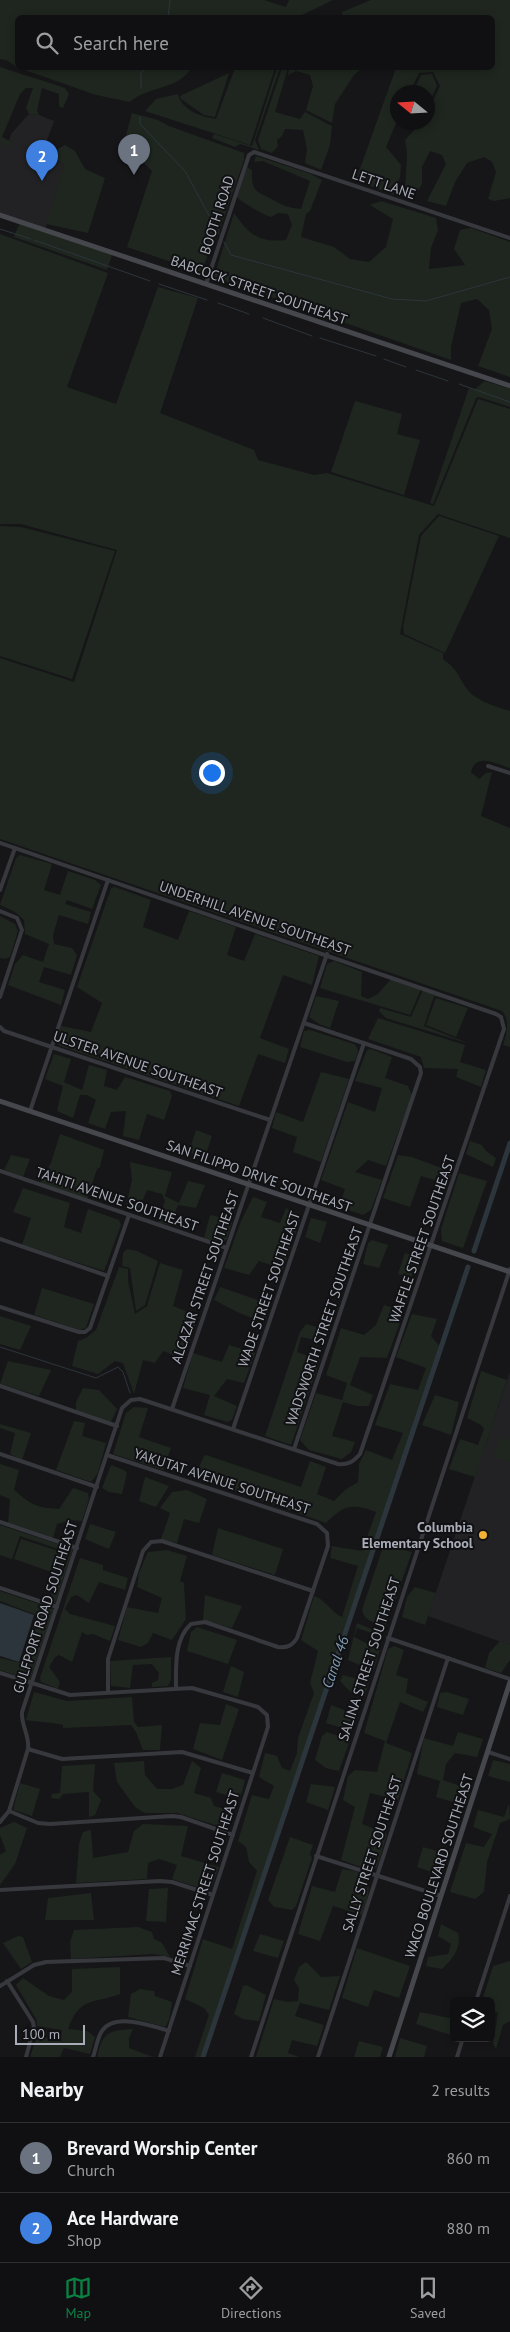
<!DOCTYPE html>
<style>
:root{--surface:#101012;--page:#1e1e20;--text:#f1f3f6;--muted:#9c9d9f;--line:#303032;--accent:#0b8043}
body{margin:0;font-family:"PT Sans",sans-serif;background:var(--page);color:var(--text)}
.controls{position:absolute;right:15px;bottom:15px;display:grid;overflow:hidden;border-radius:8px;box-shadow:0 2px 8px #0003}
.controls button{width:45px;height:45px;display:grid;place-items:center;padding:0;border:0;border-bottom:1px solid var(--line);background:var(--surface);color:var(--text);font:25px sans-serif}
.compass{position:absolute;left:390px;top:85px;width:45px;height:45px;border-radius:50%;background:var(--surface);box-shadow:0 2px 8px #0003;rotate:288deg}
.scale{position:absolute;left:15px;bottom:12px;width:70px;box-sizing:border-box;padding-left:5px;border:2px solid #a8adb8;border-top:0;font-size:14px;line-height:18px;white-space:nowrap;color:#a8adb8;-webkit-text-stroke:4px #111113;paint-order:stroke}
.you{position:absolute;left:211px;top:772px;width:18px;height:18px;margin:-12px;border:4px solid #fff;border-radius:50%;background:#1a73e8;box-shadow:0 0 0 8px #1a73e833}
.badge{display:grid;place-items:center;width:32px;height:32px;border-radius:50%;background:var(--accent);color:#fff;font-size:16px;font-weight:700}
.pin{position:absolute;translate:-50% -41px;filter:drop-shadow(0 1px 2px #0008)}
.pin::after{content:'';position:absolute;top:26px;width:18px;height:15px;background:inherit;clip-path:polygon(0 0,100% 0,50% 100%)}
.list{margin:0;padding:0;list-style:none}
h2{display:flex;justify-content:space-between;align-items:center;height:65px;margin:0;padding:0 20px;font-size:21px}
h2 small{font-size:16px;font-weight:400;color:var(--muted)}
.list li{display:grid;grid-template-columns:32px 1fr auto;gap:15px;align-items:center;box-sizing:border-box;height:70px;padding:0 20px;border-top:1px solid var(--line)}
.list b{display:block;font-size:19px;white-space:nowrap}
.list p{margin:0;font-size:16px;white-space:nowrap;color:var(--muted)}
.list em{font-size:16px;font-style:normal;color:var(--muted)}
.icon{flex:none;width:28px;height:28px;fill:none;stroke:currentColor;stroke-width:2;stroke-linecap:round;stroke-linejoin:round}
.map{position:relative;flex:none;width:510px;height:2057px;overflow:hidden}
.search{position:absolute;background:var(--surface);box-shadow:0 2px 8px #0003;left:15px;right:15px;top:15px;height:55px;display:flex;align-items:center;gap:12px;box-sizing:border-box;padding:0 18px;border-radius:8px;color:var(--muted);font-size:19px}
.sheet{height:205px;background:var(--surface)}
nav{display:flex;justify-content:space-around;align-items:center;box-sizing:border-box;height:70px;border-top:1px solid var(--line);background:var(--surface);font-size:14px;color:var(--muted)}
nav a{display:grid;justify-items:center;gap:2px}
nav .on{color:var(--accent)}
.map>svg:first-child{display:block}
.built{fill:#222225}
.green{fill:#1e261f}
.water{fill:#2c353c}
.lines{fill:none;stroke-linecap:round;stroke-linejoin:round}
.stream{stroke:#2c353c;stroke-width:1}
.canal{stroke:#2c353c;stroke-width:5}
.street{stroke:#37383d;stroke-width:4}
.secondary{stroke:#45474d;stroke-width:5}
.poi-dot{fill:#f2b134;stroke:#111113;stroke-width:2}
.labels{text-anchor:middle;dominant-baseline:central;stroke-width:4;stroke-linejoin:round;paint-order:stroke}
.street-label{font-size:14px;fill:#a8adb8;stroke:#111113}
.poi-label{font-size:14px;font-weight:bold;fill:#a8adb8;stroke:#111113;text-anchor:end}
.water-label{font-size:15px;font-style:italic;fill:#7f9bb3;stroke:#111113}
</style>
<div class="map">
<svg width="510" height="2057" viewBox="0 0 510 2057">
<rect width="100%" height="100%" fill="#161618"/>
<g class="built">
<path d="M29 114 39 115 54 121 42 154 55 158 64 165 45 230 0 215V142L4 145 13 143 9 141 11 134Z"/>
<path d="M510 1372V1645L428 1616Z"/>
</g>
<g class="green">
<path d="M0 0H264L286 7 289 0H333L298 17 18 18 17 67 6 60 0 59Z"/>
<path d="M371 0H510V198L494 201 488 199 496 172 492 162 484 157 467 163 455 182 446 206 427 201 446 164 442 155 430 151 422 167V184L413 198 405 194 407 153 405 140 421 123 428 122V111L440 86 433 72 419 73 410 92H398L397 121 386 147 401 165 400 177 393 195 356 180 396 68H492V18L343 17 342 12Z"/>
<path d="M0 67 65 88 69 94 63 108 59 106V94L42 88 37 111 39 115 29 114 26 108 33 88H26L20 94 2 137 13 143 14 146 4 145 0 142Z"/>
<path d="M19 68H191C179 90 147 86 130 102L96 95Z"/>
<path d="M235 68H275L250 145 145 111 156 99 178 94C181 110 202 117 216 119Z"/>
<path d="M277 68H280L255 140 259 150 240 144 235 147 212 138 214 134 252 146Z"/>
<path d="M282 68 287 71 275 112 300 119 305 112 332 126 330 145 321 170 305 163 307 149 303 130 285 129 282 136 277 140 278 146 272 153 261 149 258 140Z"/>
<path d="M286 68H362L354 75 335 104 332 123 306 110 313 86 310 75 296 71 288 75 289 70Z"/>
<path d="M229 73 215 117 204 115 181 99 180 96Z"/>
<path d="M432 74 437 86 428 106V92H413L421 75Z"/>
<path d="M132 113 158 120 169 126 244 153V160L218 235 214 240 201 272 127 247 152 171 143 162 122 150Z"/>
<path d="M65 145 75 151 85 169 105 178 88 233 46 224 64 165 55 158 58 149Z"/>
<path d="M256 156 311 174 322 180 310 211 306 214 301 237 334 247 350 259 369 262 386 247 393 219 370 205 381 201 436 218 438 230 431 248 429 269 465 265 454 249 460 230 471 228 510 242V377L478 366 492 329 489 310 477 299 461 303 451 347V360L214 277 234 213C249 234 258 243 286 240L292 225 288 214 278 213 271 217C264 215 241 202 237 197L247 167 252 170C251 195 259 191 275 201 284 206 289 208 301 209L310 181 263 161 254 162Z"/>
<path d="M19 224 112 255 107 270 14 237Z"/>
<path d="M0 234 108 273 67 387 116 404 158 287 198 298 160 413 254 450 258 460 314 475 327 473 434 506 478 399 510 409V538L438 514 419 535 400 634 443 653V659C459 671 457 675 467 689 476 701 497 707 510 711V768C496 764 476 752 471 772L479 779 486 773 492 772 481 816 510 828V1047L503 1045C507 1033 510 1020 502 1011L0 839V658L74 682 117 550 21 524H0Z"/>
<path d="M485 381 510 389V407L479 397 476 398 433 504 430 503 469 388 474 390Z"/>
<path d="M355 401 402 414 397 434 420 440 404 495 331 472Z"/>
<path d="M439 516 499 536 445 653 404 634 403 627 421 536Z"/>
<path d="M0 526 21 527 115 551 72 679 0 656Z"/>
<path d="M20 855 52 864 44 890 60 895 68 871 95 880 101 885 92 909 67 900 65 904 91 912 88 924 59 915 53 935 54 944 72 948 77 955 71 975 44 967 39 982 65 990 61 1005 8 985 15 964 23 955 43 962 49 944 25 934 24 920 15 912 0 905 16 858Z"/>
<path d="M115 887 151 900 143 927 178 940 189 911 236 927 227 955 244 961 255 934 319 956 312 985 283 975 260 1038 289 1049 285 1063 258 1054 239 1106 60 1046 56 1042 61 1026 91 1032 102 1003 77 987 111 888Z"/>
<path d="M0 916 15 924 18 931 10 957 4 959 0 958Z"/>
<path d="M334 961 362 972 361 996 368 999 378 994 391 979 421 989 410 1015 320 988 327 964Z"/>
<path d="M423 990 460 1003 434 996 424 1026 470 1044 386 1018 379 1011 380 1008 411 1017Z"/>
<path d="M316 996 339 1001 330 1028 319 1024 309 1017Z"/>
<path d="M436 998 468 1008 456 1037 426 1025Z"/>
<path d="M378 1018 465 1045 460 1062 486 1070 481 1087 456 1077 458 1069 424 1068 421 1057 368 1039Z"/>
<path d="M310 1030 354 1044C360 1049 358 1054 355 1061L347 1062 300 1047 304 1031Z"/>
<path d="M371 1049 392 1057 385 1078 408 1086 412 1095 386 1166 368 1160 355 1172 382 1180 371 1210 363 1215 339 1207 345 1189 321 1180 348 1102 375 1112 382 1088 355 1081 367 1050Z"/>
<path d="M54 1054 71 1059 64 1082 82 1090 89 1065 107 1070 104 1086 117 1090 125 1077 170 1091 172 1096 164 1120 147 1114 139 1140 123 1136 126 1111 111 1112 105 1129 88 1123 96 1100 87 1095H80L73 1118 57 1111 63 1086 45 1079Z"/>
<path d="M321 1072 349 1079 321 1162 293 1152 297 1137 272 1128 276 1112 303 1122Z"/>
<path d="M196 1130 212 1136 206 1154 198 1157 189 1152Z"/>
<path d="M60 1134 104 1150 100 1167 97 1169 87 1199 40 1183 51 1163Z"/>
<path d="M470 1141 482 1145 486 1151 496 1158 493 1167 466 1154Z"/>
<path d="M11 1155 30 1159 23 1177 4 1170Z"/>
<path d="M398 1155 412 1157 452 1172 448 1184 421 1176 410 1207 383 1198Z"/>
<path d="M130 1162 172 1172 165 1196 179 1203 188 1181 205 1185 196 1208 178 1205 170 1225 158 1223 165 1201 162 1194 147 1190 139 1209 126 1206 132 1180Z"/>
<path d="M459 1173 487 1181 463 1248 442 1241 441 1229Z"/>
<path d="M23 1188 70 1203 64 1227 81 1233 88 1209 119 1220 121 1225 104 1271 22 1245 31 1218 13 1212Z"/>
<path d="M253 1197 267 1202 261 1217 280 1223 286 1208 298 1214 299 1222 283 1269 259 1261 249 1275 224 1268 241 1221Z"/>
<path d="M210 1215 230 1219 232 1223 227 1239 222 1244 204 1238Z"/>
<path d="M311 1218 327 1222 320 1243 305 1237Z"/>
<path d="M372 1240 388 1245 379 1268 363 1264 368 1243Z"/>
<path d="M127 1249 137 1251 158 1261 145 1305 136 1311 130 1268 122 1266 123 1253Z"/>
<path d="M405 1253 421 1258 417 1273H413L411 1278 398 1274Z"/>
<path d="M160 1263 183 1270 173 1306 198 1316 183 1359 163 1351 155 1363 143 1360 134 1394 123 1363 115 1361 98 1374 72 1366 78 1341 86 1338 96 1330 119 1267 128 1269V1281L135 1314 147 1306Z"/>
<path d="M220 1287 269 1304 266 1318C254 1323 226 1306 214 1300Z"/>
<path d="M42 1288 94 1304 86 1328 80 1330 34 1315Z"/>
<path d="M384 1305 404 1311 387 1358 360 1357 350 1385 373 1395 369 1406H357L343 1402 332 1436 355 1442 351 1452 342 1459 309 1450 300 1440 316 1393 342 1400 347 1383 326 1375 341 1328 364 1335 376 1325Z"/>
<path d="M412 1314 437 1319 431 1336 440 1347 201 2057H195L209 2015 204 2008 185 1999 203 1939 232 1949 257 1871 249 1862 246 1847 238 1841 252 1795 269 1799 274 1786 259 1777 265 1753 277 1756 282 1768 290 1771 297 1753 298 1738 314 1693 310 1683 318 1651 301 1640 314 1596C325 1599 331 1612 342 1617L358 1566 330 1558 332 1546 362 1551 376 1512C351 1503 344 1505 326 1523L203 1480 198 1469 204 1456 206 1455 301 1487 310 1461 326 1467 317 1494 334 1501 345 1490 358 1482 359 1464 366 1450 392 1460 403 1433 375 1425 390 1384 418 1390 426 1368 396 1357Z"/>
<path d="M0 1316 31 1326 20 1350 0 1344Z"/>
<path d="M306 1324 328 1330 324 1342 301 1337 297 1352 320 1360 291 1445 265 1436 300 1332Z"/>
<path d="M229 1345 255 1353 244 1383 227 1379 214 1396 237 1406 232 1420 227 1422 204 1415 210 1395 183 1388 193 1353 222 1362Z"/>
<path d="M8 1361 51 1370 39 1396 0 1384Z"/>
<path d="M481 1371 507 1380 475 1477 449 1469 460 1439 478 1445 484 1429 481 1425 467 1418Z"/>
<path d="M83 1388 99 1390 117 1409 111 1422 76 1410V1402Z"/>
<path d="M435 1395 459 1402 451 1435 422 1425Z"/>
<path d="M134 1407 148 1408 139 1437 171 1448 163 1470 113 1454 126 1413Z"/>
<path d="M74 1421 85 1423 82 1436 106 1443 98 1473 91 1482 56 1470Z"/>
<path d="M0 1424 31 1433 22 1460 10 1454 15 1433 0 1428Z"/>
<path d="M500 1436 510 1439V1462L494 1457Z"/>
<path d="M0 1464 19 1470 14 1490C33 1506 35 1507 59 1509L73 1488 88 1493 89 1499 82 1521 72 1520 57 1524 53 1538 8 1523 10 1499 0 1495Z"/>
<path d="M111 1465 124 1470 127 1473 122 1494 109 1492 102 1488Z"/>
<path d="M145 1477 169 1486 156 1507 139 1501Z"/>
<path d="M187 1490 207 1499 199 1523 184 1519 177 1543 161 1539 170 1513 160 1508 172 1492Z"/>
<path d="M90 1524 116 1532 109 1549 85 1539Z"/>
<path d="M0 1525 73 1549 55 1604 49 1602 57 1576H62L70 1553 20 1536 12 1559 0 1555Z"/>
<path d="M218 1528 283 1549 275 1575 212 1555Z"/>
<path d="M21 1539 68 1554 60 1575 14 1559Z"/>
<path d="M384 1544 412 1552 386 1625C375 1623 365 1622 362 1610Z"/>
<path d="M167 1550 187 1556 180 1581 184 1583 186 1619 172 1640 153 1633 148 1643 141 1647 118 1640 127 1607 158 1613 162 1598 137 1587 139 1573 148 1552Z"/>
<path d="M80 1558 103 1565V1570L128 1578 125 1590 99 1582 89 1603 77 1595 71 1597 65 1609 70 1614 115 1626 110 1641 93 1634 87 1635 82 1632 72 1662 59 1655 55 1657 49 1667 60 1682 58 1689 41 1682 40 1678Z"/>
<path d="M415 1587 436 1593 425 1625 402 1617 407 1597Z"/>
<path d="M0 1591 54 1609 30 1680 0 1670V1658L21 1663 36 1615 0 1601Z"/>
<path d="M205 1595 242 1606 232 1628 203 1620Z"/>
<path d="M357 1623 381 1633 380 1636 357 1628 354 1637 380 1650 374 1669H369L348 1660Z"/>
<path d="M197 1627 237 1640 228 1664 187 1651 191 1632Z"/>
<path d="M500 1641 510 1645V1660L501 1673 485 1668 489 1653Z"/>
<path d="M394 1646 404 1650 396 1675 408 1679 406 1693 428 1702 423 1712 400 1702 386 1743 412 1753 398 1800 370 1793 362 1824 387 1834 377 1868 361 1867 341 1860 355 1807 343 1800 348 1776 355 1770 377 1772 385 1741 364 1733 388 1649Z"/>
<path d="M171 1657V1680L168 1686 152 1687V1683L158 1680 159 1673 152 1664 133 1665 130 1688 111 1686 110 1661Z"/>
<path d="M231 1666 244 1672 238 1697 223 1692Z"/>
<path d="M343 1675 369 1682 365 1696C353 1696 348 1690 340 1681Z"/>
<path d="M34 1692 67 1701 132 1697 134 1722 138 1727 162 1725 160 1750H143L136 1732 131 1725 63 1728V1725C52 1722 38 1722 26 1720Z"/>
<path d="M447 1692 469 1699 463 1715 437 1707 440 1693Z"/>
<path d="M226 1704 239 1709 222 1760 193 1749 200 1723 220 1725Z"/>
<path d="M331 1705 357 1715 352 1731 326 1723Z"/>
<path d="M327 1732 350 1740 339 1771 326 1768 315 1760 322 1736Z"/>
<path d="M458 1732 483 1739 477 1757 455 1753 446 1764 443 1780 460 1786 466 1793 463 1801 456 1803 436 1797 440 1781 417 1774 424 1738 453 1746Z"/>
<path d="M493 1760 510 1764V1782L488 1776Z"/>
<path d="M144 1761 145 1775 157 1789H172L183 1785 192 1761 201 1768 194 1793 211 1798 214 1806 229 1810C231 1818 230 1823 225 1828L177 1813H145L135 1807 117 1782 114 1763Z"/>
<path d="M95 1764 93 1791 101 1800 95 1815 89 1817V1792L63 1794 59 1799 51 1798 52 1794 60 1793 62 1766Z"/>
<path d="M222 1773 245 1780 240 1799 216 1792Z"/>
<path d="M20 1783 40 1789 32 1816 13 1810Z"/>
<path d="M311 1784 335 1787 328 1810 306 1802Z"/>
<path d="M509 1804 510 1819 500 1823 487 1862 484 1892 475 1899 450 1892 466 1843 484 1847 492 1834 473 1827 478 1810 504 1817Z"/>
<path d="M14 1822 27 1828 15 1864 0 1885V1855L6 1851 0 1835V1828Z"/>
<path d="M143 1824 188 1826 181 1856 219 1867 210 1891 172 1879 177 1865 159 1859 148 1863 147 1879 76 1883 79 1844 83 1832 91 1830 93 1858 128 1852 134 1831Z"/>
<path d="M290 1837 313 1845 310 1854 312 1858 296 1906 292 1910 274 1907 268 1900Z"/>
<path d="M423 1847 447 1854 440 1875 417 1867Z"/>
<path d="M342 1869C348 1870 357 1871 362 1874 375 1882 366 1904 362 1915L333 1906 320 1941 298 1934 312 1886 335 1892Z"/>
<path d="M168 1888 166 1922 146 1921 149 1889Z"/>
<path d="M91 1893 94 1920H45L48 1898Z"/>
<path d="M441 1924 458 1933C462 1948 452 1960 442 1969L426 1966 428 1957 448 1954 451 1944 438 1936Z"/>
<path d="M138 1927 152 1932 154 1939 162 1943 170 1957 153 1954 71 1959 70 1942 74 1930Z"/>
<path d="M260 1934 284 1941 278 1958 253 1951Z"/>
<path d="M18 1936 23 1937 32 1962 21 1969 3 1943Z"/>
<path d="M357 1948 410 1966 399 1998 374 1990 368 2007 342 1998Z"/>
<path d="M510 1961V2021L503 2025 496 2049 493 2043 498 2013 491 2009V2001H482L493 1966Z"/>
<path d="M306 1962 321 1977 340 1976 329 2010 300 2003 295 2016 324 2025 317 2046 292 2040 288 2053 299 2057H256L274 1999 288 2002 298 2001 299 1988 294 1980 299 1967Z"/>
<path d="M120 1967V1994C93 2004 79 1997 68 2029L87 2031 95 2037 90 2054 64 2048 60 2057H30L36 2039 61 2036 62 2030 37 2026 36 2019 16 1985 23 1978 49 1996 64 2000 72 1992V1969Z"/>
<path d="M246 1985 266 1995 259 2021 243 2019 234 2014 243 1986Z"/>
<path d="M140 1989 154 1991 155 1996 172 2002 169 2020 165 2027 128 2017 131 1994Z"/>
<path d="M420 2012 454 2019V2036L416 2024Z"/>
<path d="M133 2029 129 2038V2048L153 2057H97C103 2031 108 2031 133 2029Z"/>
<path d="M400 2038 427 2046 424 2057H395Z"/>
<path d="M359 2041 383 2047 380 2057H354Z"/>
</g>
<path class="water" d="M0 1603 34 1615 19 1662 0 1656Z"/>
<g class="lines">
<g class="stream">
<path d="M168 18 170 0"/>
<path d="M141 88V73L145 68"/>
<path d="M140 117V124L185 171 219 234"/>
<path d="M0 229 31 239"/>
<path d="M34 240 150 281"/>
<path d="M224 242 231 255 392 299 426 301 510 277"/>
<path d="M159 284 207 300"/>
<path d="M218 303 249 314"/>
<path d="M263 318 312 336"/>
<path d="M320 338 376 356"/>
<path d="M384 359 406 367"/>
<path d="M416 370 448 381"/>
<path d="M459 384 510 402"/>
<path d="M0 1347 96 1378 118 1367 123 1372 130 1393"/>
</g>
<g class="canal">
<path d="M474 1251 510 1143"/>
<path d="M203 2057 468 1267"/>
</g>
<g class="street">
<path d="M206 284 249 155 254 152 510 238"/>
<path d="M488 766 510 773"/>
<path d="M0 843 496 1014 501 1017 504 1029 360 1454C353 1462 348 1465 338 1464L140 1399 131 1400 122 1408 22 1712C21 1726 30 1736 28 1749L9 1811 0 1822"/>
<path d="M0 890 15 848"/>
<path d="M0 911 17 918 22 930 0 997"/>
<path d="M0 1027 4 1031 270 1120"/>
<path d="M30 1111 108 880"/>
<path d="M0 1171 227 1248"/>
<path d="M0 1239 108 1276"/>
<path d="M0 1307 79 1332H85L90 1328 129 1215"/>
<path d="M0 1386 117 1426"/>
<path d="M172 1409 327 954"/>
<path d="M233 1429 364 1043"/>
<path d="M294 1449 421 1073 420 1067 411 1059 304 1023"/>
<path d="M0 1454 97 1487"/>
<path d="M107 1455 317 1524 327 1533 328 1546 297 1638C292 1646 287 1648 278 1647L205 1622 191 1624C174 1639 176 1667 176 1688"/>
<path d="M0 1522 77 1548"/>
<path d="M0 1588 57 1607"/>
<path d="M388 1638 510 1679"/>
<path d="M0 1673 70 1695 192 1688 258 1707 267 1715 268 1727 160 2057"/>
<path d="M108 1692V1659L143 1551 151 1542 162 1541 313 1591"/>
<path d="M28 1749 62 1759 182 1752 253 1773"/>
<path d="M488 1752 510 1759"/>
<path d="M9 1811 38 1823 50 1824 172 1816 181 1817 233 1835"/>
<path d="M316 1856 441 1896"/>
<path d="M0 1890 160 1881 172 1882 213 1895"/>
<path d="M7 1981 33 2022 34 2028 26 2057"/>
<path d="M0 1986 34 1965 46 1962 164 1958 190 1966"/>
<path d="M476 2001 510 1896"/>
<path d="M93 2057C96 2049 97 2038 102 2031 114 2012 153 2026 169 2031"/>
<path d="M251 2057 510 1269"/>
<path d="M318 2057 448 1658"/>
<path d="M457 2057 463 2038"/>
</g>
<g class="secondary">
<path d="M0 215 510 386"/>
<path d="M0 1101 510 1272"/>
<path d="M389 2057 510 1682"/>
</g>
</g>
<circle class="poi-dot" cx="483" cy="1535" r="5"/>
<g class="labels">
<g class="street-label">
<text transform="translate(384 184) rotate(19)">LETT LANE</text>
<text transform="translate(217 215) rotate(-72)">BOOTH ROAD</text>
<text transform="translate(259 290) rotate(19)">BABCOCK STREET SOUTHEAST</text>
<text transform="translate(255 918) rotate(19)">UNDERHILL AVENUE SOUTHEAST</text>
<text transform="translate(138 1064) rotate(19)">ULSTER AVENUE SOUTHEAST</text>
<text transform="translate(259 1176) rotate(19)">SAN FILIPPO DRIVE SOUTHEAST</text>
<text transform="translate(117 1199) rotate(19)">TAHITI AVENUE SOUTHEAST</text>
<text transform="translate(422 1239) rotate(-71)">WAFFLE STREET SOUTHEAST</text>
<text transform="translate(205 1277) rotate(-71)">ALCAZAR STREET SOUTHEAST</text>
<text transform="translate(269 1289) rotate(-71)">WADE STREET SOUTHEAST</text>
<text transform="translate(324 1326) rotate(-71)">WADSWORTH STREET SOUTHEAST</text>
<text transform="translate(222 1481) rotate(18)">YAKUTAT AVENUE SOUTHEAST</text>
<text transform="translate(45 1607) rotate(-72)">GULFPORT ROAD SOUTHEAST</text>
<text transform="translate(369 1659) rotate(-72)">SALINA STREET SOUTHEAST</text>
<text transform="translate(372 1854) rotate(-72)">SALLY STREET SOUTHEAST</text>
<text transform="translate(439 1866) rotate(-72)">WACO BOULEVARD SOUTHEAST</text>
<text transform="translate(205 1883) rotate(-72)">MERRIMAC STREET SOUTHEAST</text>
</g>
<g class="poi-label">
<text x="473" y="1527">Columbia<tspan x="473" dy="16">Elementary School</tspan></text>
</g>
<g class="water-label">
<text transform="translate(335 1662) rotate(-71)">Canal 46</text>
</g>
</g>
</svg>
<div class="controls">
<button><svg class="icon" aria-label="layers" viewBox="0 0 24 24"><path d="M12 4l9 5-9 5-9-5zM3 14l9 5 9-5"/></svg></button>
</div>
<svg class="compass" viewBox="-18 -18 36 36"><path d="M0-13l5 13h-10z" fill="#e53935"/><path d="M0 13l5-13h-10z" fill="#9c9d9f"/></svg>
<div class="scale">100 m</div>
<div class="you"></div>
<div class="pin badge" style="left:134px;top:175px;background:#6b7280">1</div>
<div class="pin badge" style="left:42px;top:181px;background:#3f7fe0">2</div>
<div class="search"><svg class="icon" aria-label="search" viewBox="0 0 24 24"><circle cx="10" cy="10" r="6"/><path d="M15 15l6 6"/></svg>Search here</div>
</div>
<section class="sheet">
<h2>Nearby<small>2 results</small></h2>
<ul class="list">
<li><span class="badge" style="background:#6b7280">1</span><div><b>Brevard Worship Center</b><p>Church</p></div><em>860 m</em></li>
<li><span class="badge" style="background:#3f7fe0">2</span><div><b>Ace Hardware</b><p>Shop</p></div><em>880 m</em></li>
</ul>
</section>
<nav>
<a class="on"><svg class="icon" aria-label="map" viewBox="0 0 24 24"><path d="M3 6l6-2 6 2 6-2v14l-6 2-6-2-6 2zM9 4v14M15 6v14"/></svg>Map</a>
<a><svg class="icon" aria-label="directions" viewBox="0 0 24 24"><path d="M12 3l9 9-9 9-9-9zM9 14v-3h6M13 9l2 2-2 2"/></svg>Directions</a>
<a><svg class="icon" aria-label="saved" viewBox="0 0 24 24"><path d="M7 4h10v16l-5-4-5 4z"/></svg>Saved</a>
</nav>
